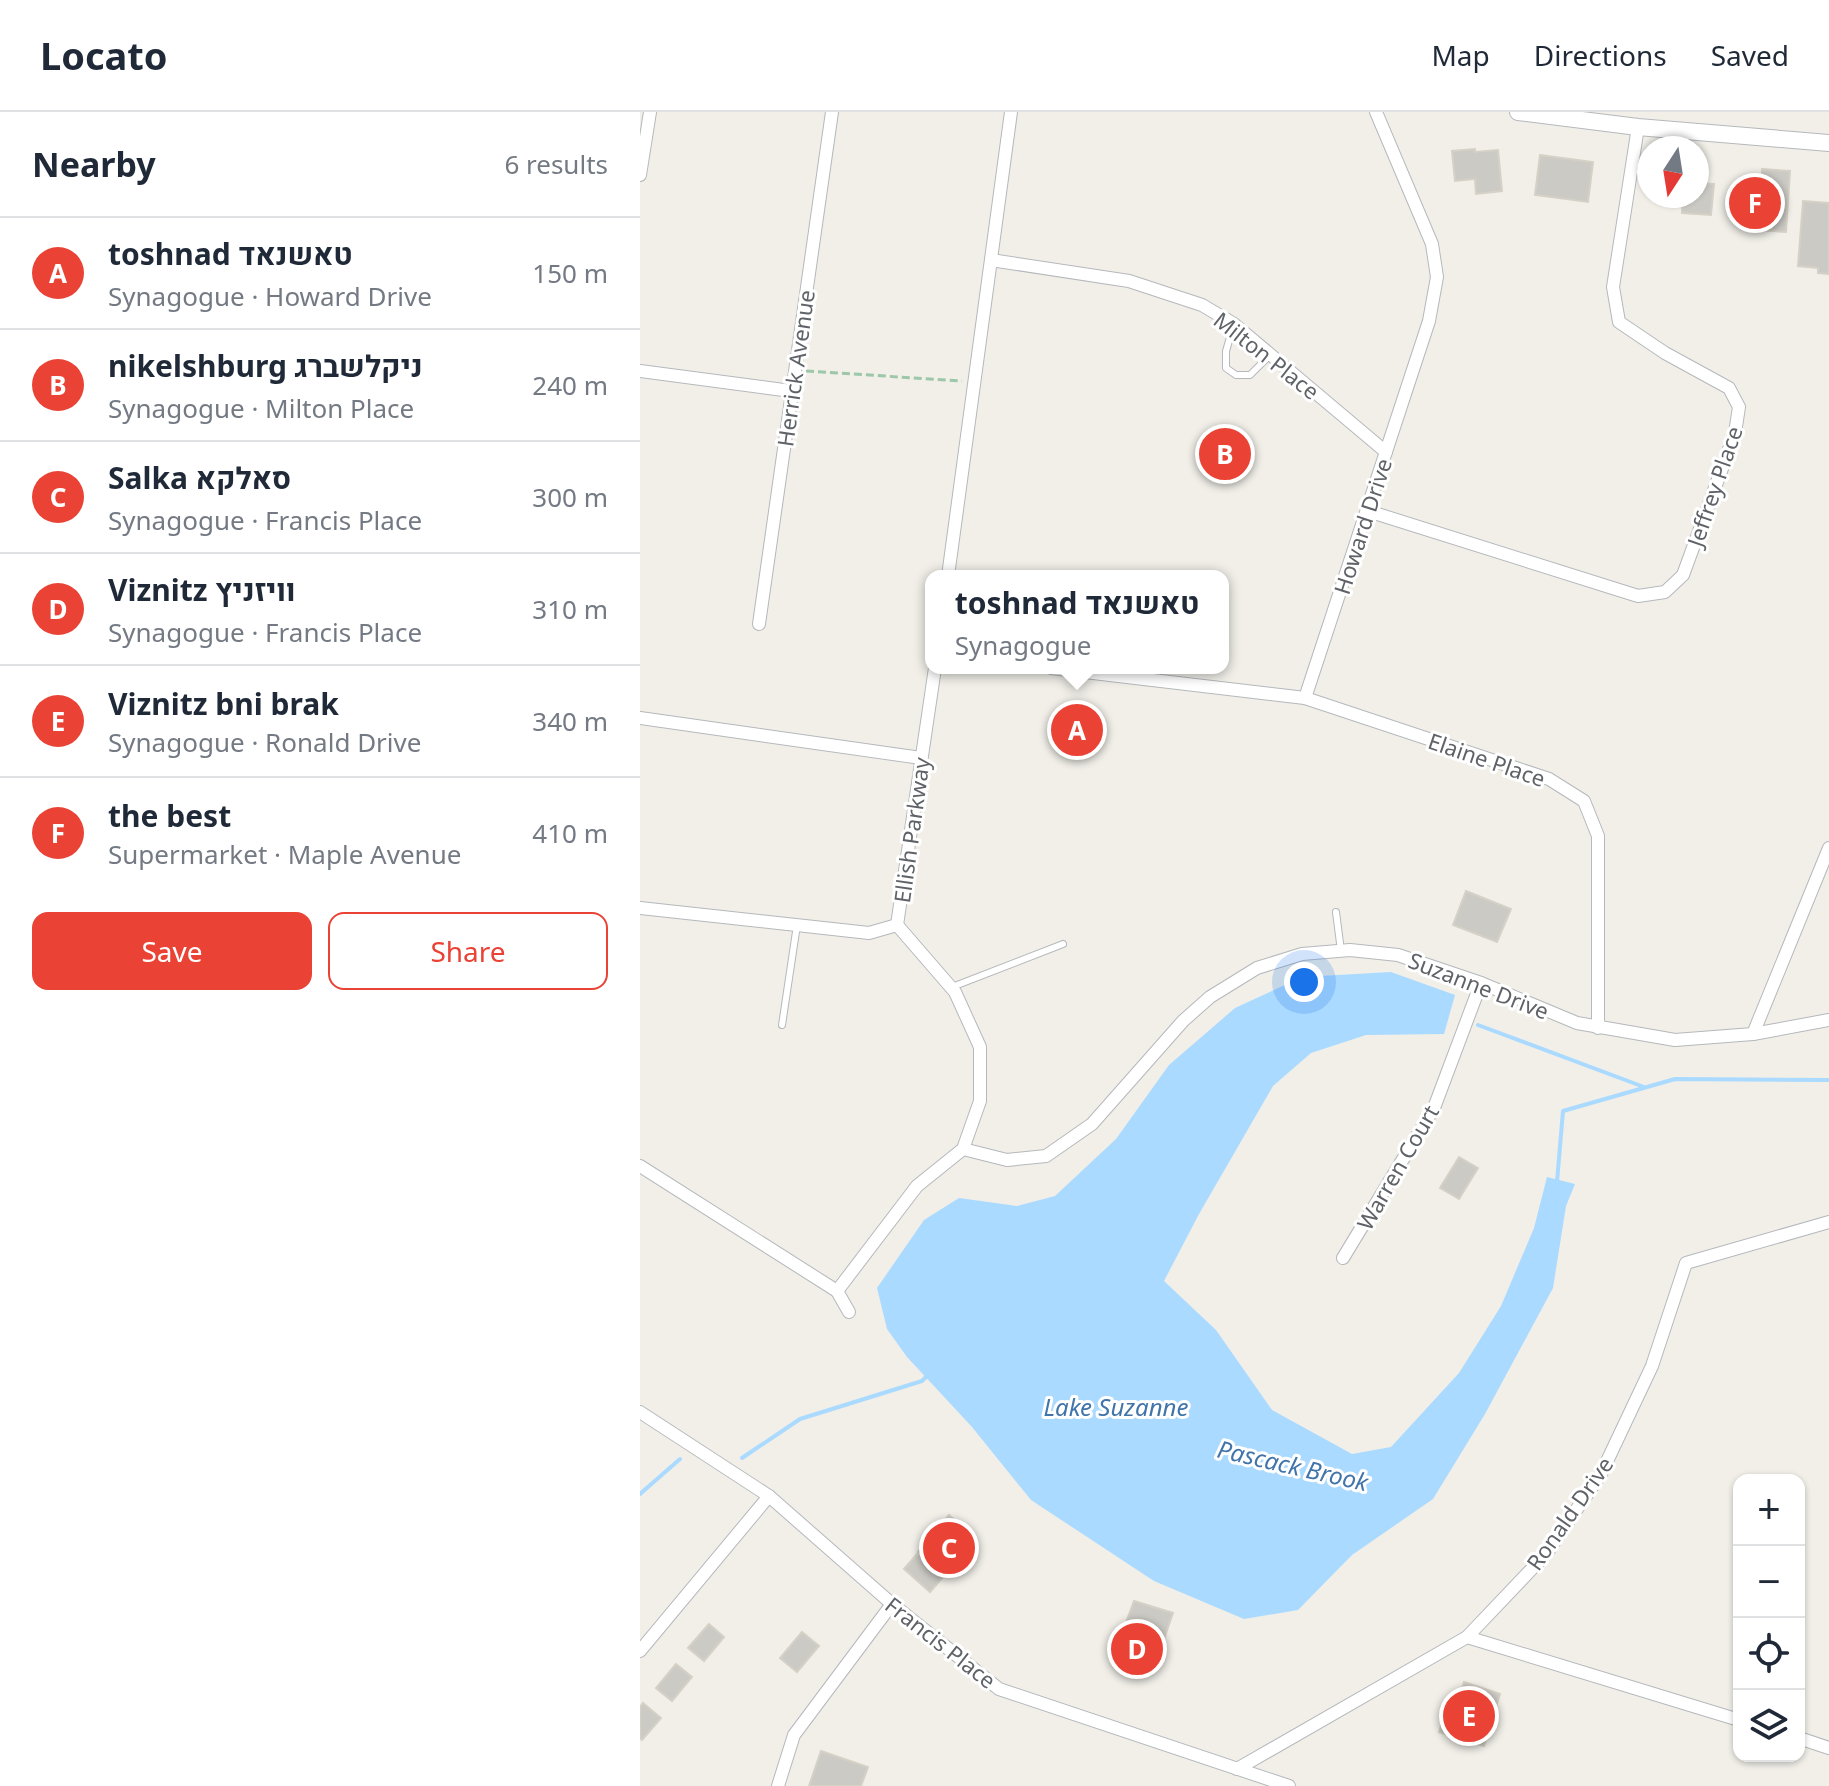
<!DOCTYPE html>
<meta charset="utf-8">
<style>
:root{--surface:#fff;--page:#f6f6f7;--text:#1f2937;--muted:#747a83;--line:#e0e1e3;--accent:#ea4335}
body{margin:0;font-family:"Noto Sans",Heebo,sans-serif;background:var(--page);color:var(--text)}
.controls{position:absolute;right:24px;bottom:24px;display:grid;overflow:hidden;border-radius:16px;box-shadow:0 2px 6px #0004}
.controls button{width:72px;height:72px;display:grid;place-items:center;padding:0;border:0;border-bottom:2px solid var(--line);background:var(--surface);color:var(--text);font:40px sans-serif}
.compass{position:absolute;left:997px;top:24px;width:72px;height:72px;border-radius:50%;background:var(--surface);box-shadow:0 2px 6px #0004;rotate:192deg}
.you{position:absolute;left:664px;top:870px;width:28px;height:28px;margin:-20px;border:6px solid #fff;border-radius:50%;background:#1a73e8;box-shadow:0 0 0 12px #1a73e833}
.badge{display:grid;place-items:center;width:52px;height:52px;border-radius:50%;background:var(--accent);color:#fff;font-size:26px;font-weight:700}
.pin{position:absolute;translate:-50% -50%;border:4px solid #fff;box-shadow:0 2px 8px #0006}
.popup{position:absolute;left:285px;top:458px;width:304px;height:104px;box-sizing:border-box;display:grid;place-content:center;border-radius:16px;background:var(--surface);filter:drop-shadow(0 2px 6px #0005);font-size:26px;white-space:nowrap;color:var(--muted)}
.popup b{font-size:30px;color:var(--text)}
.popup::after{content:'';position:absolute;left:50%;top:100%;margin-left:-16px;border:16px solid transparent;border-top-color:var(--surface)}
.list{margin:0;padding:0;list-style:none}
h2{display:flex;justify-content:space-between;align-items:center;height:104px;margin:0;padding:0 32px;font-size:34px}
h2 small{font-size:26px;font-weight:400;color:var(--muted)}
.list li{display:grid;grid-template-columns:52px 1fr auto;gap:24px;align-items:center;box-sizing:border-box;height:112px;padding:0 32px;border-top:2px solid var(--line)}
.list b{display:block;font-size:30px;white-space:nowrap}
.list p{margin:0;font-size:26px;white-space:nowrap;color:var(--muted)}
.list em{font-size:26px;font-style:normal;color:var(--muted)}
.actions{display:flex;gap:16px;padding:24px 32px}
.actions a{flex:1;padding:18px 0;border:2px solid var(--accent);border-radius:16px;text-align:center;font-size:28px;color:var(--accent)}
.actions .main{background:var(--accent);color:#fff}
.icon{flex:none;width:44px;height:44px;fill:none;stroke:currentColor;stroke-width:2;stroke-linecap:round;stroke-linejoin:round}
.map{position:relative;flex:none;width:1189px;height:1674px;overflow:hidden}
header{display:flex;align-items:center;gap:48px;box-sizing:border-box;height:112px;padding:0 40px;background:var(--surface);border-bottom:2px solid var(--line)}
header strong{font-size:38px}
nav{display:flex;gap:44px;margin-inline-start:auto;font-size:28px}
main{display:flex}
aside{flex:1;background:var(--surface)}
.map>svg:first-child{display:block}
.water{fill:#aadaff}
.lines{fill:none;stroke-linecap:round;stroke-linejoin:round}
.stream{stroke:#aadaff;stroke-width:4}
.building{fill:#cccac5;stroke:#d6d1c6;stroke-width:2}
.service-casing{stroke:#b5b8bc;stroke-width:8}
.minor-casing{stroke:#b5b8bc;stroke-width:14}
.tertiary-casing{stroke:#b5b8bc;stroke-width:18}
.path{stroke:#9cc7a9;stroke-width:3;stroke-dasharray:8 4;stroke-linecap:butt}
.service{stroke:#fff;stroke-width:6}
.minor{stroke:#fff;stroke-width:12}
.tertiary{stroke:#fff;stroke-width:16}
.labels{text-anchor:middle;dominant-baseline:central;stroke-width:6;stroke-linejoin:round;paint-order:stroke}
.street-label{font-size:22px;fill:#5f6368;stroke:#fff}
.water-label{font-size:24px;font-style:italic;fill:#4174aa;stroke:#fff}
</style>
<header>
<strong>Locato</strong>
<nav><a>Map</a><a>Directions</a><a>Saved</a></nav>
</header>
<main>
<aside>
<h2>Nearby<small>6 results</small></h2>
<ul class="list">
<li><span class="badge">A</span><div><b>toshnad טאשנאד</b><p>Synagogue · Howard Drive</p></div><em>150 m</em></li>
<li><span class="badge">B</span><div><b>nikelshburg ניקלשברג</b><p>Synagogue · Milton Place</p></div><em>240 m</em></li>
<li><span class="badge">C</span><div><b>Salka סאלקא</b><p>Synagogue · Francis Place</p></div><em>300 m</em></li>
<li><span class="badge">D</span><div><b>Viznitz וויזניץ</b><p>Synagogue · Francis Place</p></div><em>310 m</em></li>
<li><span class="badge">E</span><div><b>Viznitz bni brak</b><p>Synagogue · Ronald Drive</p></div><em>340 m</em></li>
<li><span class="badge">F</span><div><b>the best</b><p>Supermarket · Maple Avenue</p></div><em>410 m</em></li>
</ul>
<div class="actions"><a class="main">Save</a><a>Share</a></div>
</aside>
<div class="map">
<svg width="1189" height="1674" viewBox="0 0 1189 1674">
<rect width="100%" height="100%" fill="#f1efe8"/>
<path class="water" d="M751 860 815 883 804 922 726 923 671 941 633 974 559 1102 524 1169 576 1218 632 1298 712 1342 751 1335 819 1261 861 1194 894 1116 907 1065 935 1072 926 1094 913 1176 845 1302 793 1387 712 1443 658 1498 604 1507 514 1469 391 1388 332 1315 267 1245 247 1217 237 1176 284 1108 319 1086 377 1094 415 1084 476 1027 529 953 595 896 662 865Z"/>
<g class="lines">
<g class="stream">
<path d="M838 913 1004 975"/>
<path d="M917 1070 923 999 1035 967 1189 968"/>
<path d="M102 1346 160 1307 282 1269 288 1263"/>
<path d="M0 1382 40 1347"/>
</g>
</g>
<g class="building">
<path d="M835 37V40L858 38 862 79 836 82 835 67 815 69 812 39Z"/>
<path d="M900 43 953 50 948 90 895 83Z"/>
<path d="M1122 57 1150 59 1146 120 1118 118Z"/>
<path d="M1057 71 1074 72 1071 103 1042 101V92L1031 91 1032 84H1057Z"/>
<path d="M1163 89 1189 91V162L1178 161V156L1158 154Z"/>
<path d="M826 779 871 797 857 830 813 813Z"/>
<path d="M819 1045 838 1056 819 1087 800 1076Z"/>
<path d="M309 1403 335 1426 304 1463 278 1440Z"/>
<path d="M277 1442 303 1465 290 1480 264 1457Z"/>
<path d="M494 1489 533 1501 512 1562 472 1548Z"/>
<path d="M69 1512 84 1525 64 1549 48 1536Z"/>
<path d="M162 1520 179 1534 157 1560 140 1546Z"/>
<path d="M36 1552 52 1565 32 1589 16 1576Z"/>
<path d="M824 1570 860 1582 844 1634 799 1620 810 1585 818 1588Z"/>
<path d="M3 1591 21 1606 2 1628 0 1626V1595Z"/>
<path d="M181 1639 228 1655 221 1674H169Z"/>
</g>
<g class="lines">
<g class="service-casing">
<g id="service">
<path d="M594 212 586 239V256L596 263H610L630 243"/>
<path d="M696 800 701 839"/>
<path d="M312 875 423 832"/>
<path d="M142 913 157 813"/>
</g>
</g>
<g class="minor-casing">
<g id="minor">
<path d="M0 63 10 0"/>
<path d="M351 148 489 169 562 193 594 212 746 340"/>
<path d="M0 259 151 279"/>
<path d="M728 399 998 484 1025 480 1043 463 1095 321 1099 295 1089 276 1025 241 979 210 973 175 998 15"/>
<path d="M308 464 371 0"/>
<path d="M119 512 192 0"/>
<path d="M411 556 665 586 789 209 797 165 792 132 736 0"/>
<path d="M665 586 909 667 944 689 958 724V916"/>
<path d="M0 606 281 646"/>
<path d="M0 796 229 821 257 813"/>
<path d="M257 813 295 556"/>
<path d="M1113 922 1189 736"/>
<path d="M323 1037 367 1048 406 1044 452 1012 543 909 570 885 617 856 662 842 710 838 758 843 841 871 937 911 1035 928 1113 922 1189 908"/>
<path d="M0 1054 197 1179 277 1074 323 1037 340 989V935L315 880 257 813"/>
<path d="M703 1146 794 996 841 871"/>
<path d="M197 1179 209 1200"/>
<path d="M0 1300 129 1384 252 1492 359 1577 649 1674"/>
<path d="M827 1525 1099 1608"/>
<path d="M0 1539 129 1384"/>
<path d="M1159 1626 1189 1636"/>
<path d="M597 1657 827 1525 906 1442 961 1362 1012 1254 1046 1151 1189 1110"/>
<path d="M138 1674 154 1623 252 1492"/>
</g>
</g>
<g class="tertiary-casing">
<path id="tertiary" d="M878 0 998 15 1189 31"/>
</g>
<path class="path" d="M166 259 322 269"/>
<use href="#service" class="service"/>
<use href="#minor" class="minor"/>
<use href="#tertiary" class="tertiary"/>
</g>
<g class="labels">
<g class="street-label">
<text transform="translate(627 243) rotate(38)">Milton Place</text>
<text transform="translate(155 256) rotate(-82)">Herrick Avenue</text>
<text transform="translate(1074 374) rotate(-71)">Jeffrey Place</text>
<text transform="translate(722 414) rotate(-72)">Howard Drive</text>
<text transform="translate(847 647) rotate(19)">Elaine Place</text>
<text transform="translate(271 718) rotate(-82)">Ellish Parkway</text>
<text transform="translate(839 873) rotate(21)">Suzanne Drive</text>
<text transform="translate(757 1055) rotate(-60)">Warren Court</text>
<text transform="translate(929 1401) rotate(-55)">Ronald Drive</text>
<text transform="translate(301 1530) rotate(38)">Francis Place</text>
</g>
<g class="water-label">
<text x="476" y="1294">Lake Suzanne</text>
<text transform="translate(653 1353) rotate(13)">Pascack Brook</text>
</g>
</g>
</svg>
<div class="controls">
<button>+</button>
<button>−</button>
<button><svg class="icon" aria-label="locate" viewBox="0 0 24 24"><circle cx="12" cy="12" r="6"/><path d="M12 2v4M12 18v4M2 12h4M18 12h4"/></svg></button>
<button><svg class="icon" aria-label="layers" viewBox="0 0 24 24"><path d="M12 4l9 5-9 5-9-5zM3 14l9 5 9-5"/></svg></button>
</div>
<svg class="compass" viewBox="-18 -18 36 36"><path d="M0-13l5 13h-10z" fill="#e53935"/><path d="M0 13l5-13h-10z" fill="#747a83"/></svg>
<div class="you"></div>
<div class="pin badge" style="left:437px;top:618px">A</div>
<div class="popup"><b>toshnad טאשנאד</b>Synagogue</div>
<div class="pin badge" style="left:585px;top:342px">B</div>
<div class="pin badge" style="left:309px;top:1436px">C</div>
<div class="pin badge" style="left:497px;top:1537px">D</div>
<div class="pin badge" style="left:829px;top:1604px">E</div>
<div class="pin badge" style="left:1115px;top:91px">F</div>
</div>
</main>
